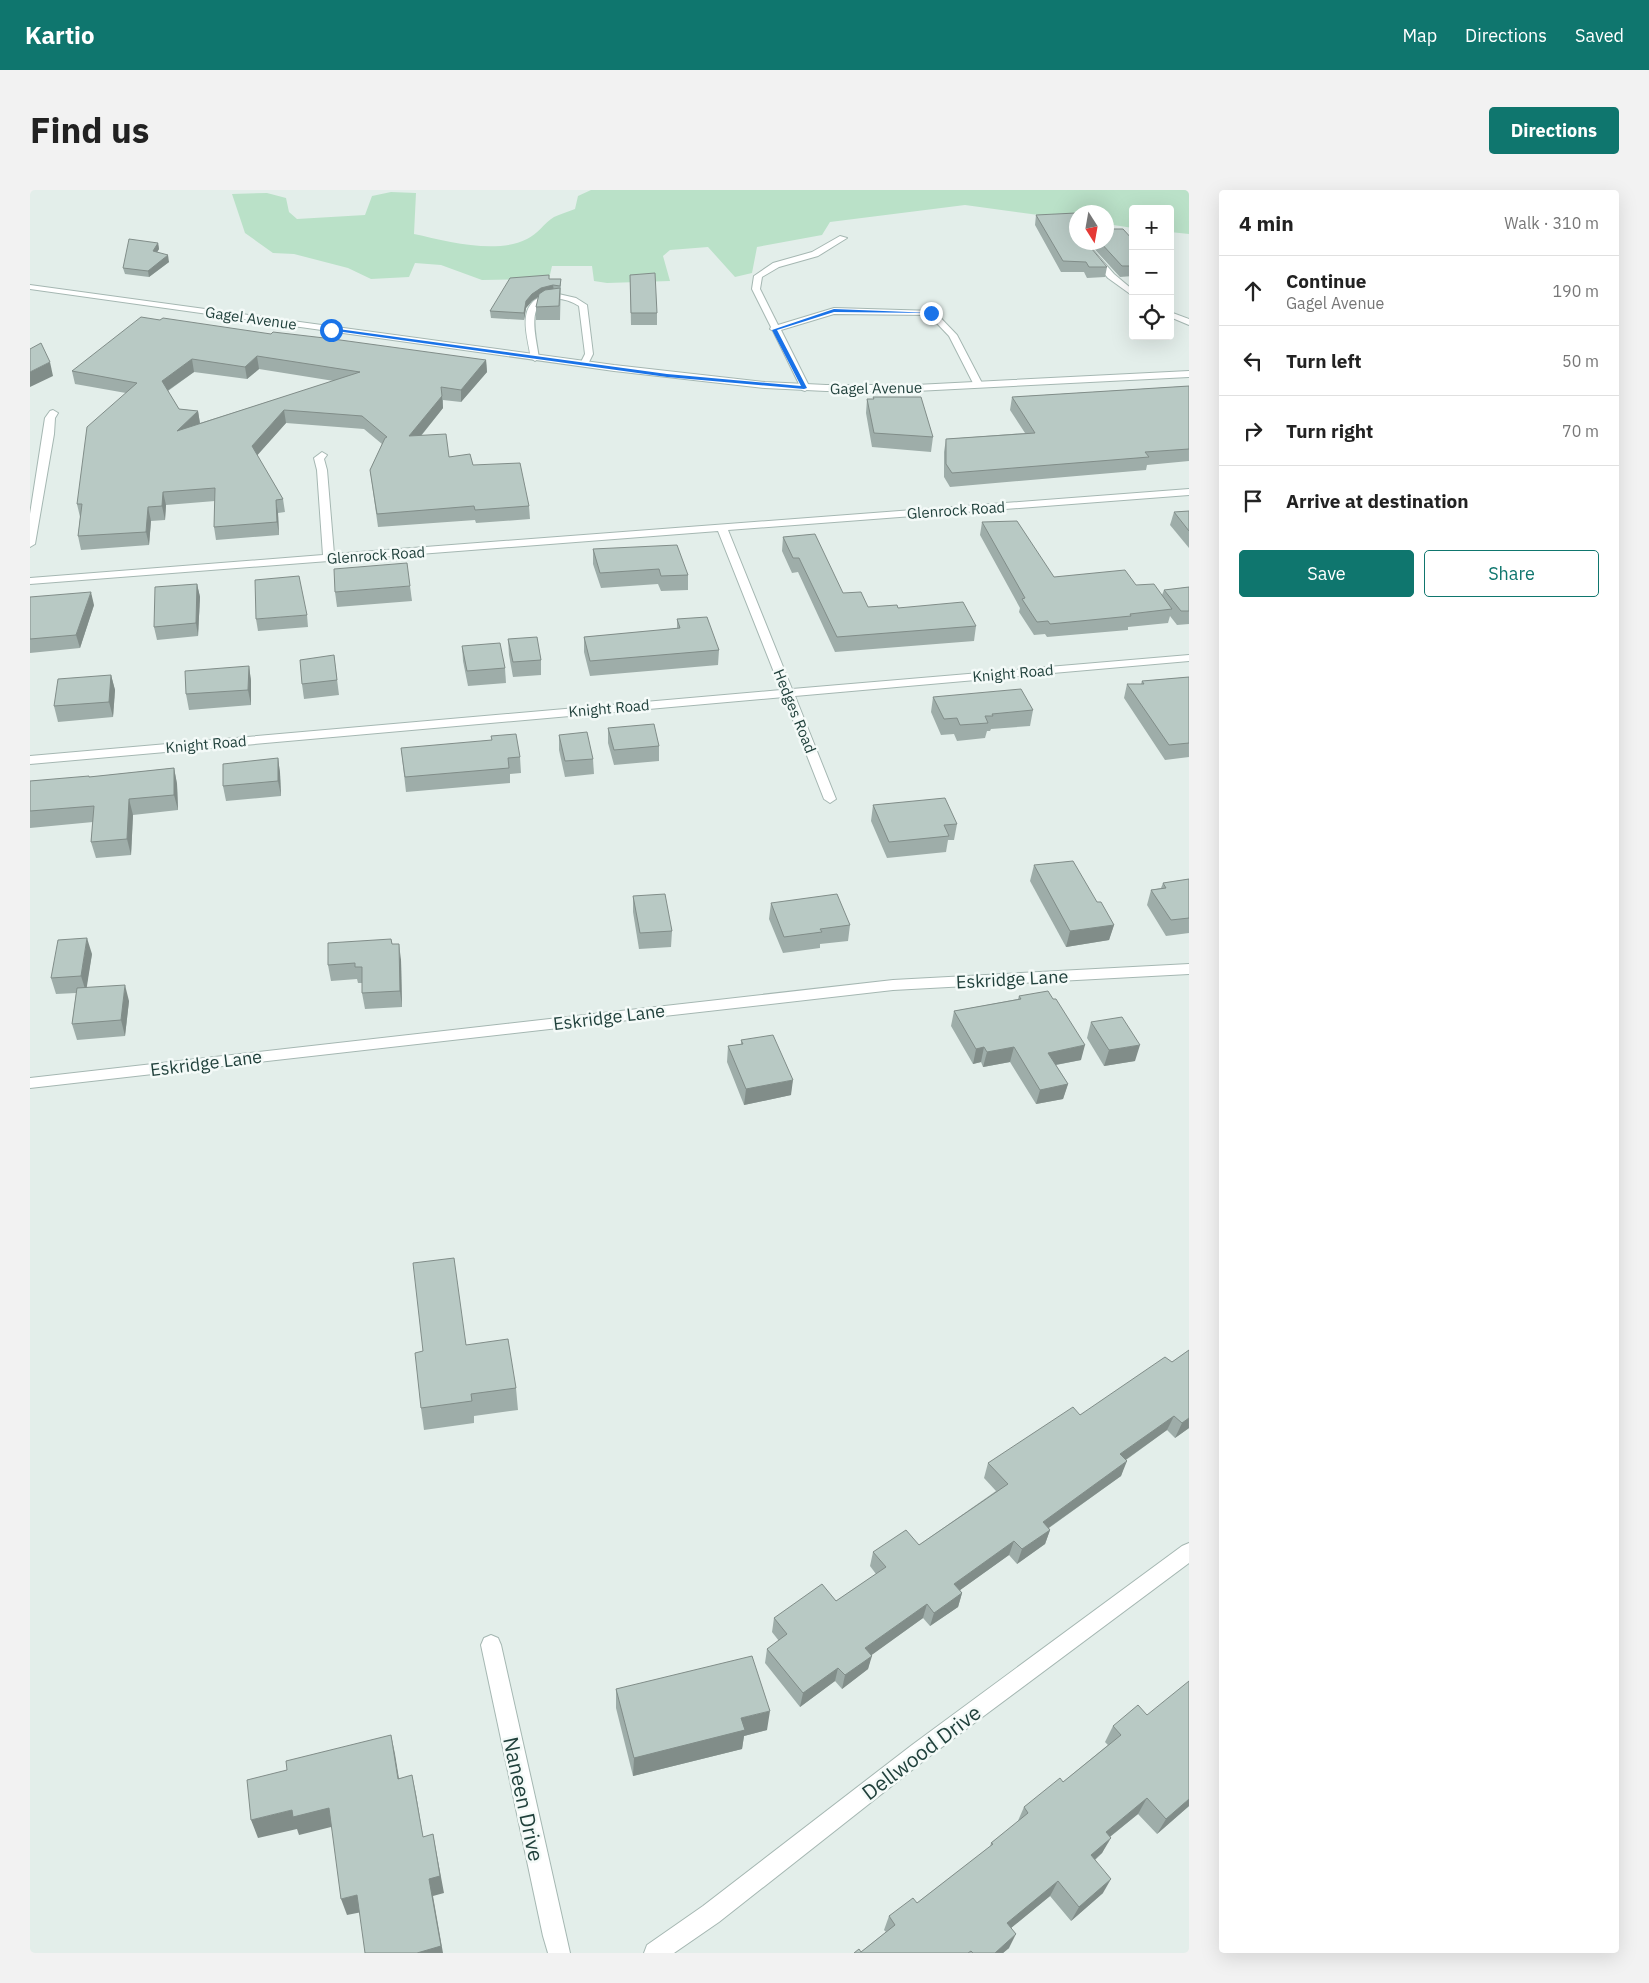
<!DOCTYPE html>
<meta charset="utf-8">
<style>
:root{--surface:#fff;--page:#f2f2f2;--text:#222;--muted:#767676;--line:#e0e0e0;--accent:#0f766e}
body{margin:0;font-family:"IBM Plex Sans",sans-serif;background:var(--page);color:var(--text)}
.controls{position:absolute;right:15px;top:15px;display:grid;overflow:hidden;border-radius:5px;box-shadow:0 5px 20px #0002}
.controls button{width:45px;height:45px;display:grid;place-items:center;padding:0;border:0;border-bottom:1px solid var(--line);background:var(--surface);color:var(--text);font:25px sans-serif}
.compass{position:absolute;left:1039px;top:15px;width:45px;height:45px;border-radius:50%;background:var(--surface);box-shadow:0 5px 20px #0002;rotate:169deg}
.stop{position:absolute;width:15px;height:15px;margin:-11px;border:4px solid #1a73e8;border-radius:50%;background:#fff}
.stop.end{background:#1a73e8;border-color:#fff;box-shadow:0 1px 5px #0008}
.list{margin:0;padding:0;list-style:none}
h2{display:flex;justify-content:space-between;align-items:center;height:65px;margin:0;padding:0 20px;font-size:21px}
h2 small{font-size:16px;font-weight:400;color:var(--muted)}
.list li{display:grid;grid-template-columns:32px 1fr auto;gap:15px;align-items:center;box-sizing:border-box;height:70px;padding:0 20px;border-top:1px solid var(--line)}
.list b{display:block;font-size:19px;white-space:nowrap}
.list p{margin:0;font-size:16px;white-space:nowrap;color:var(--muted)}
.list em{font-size:16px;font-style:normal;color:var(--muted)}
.actions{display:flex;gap:10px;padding:15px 20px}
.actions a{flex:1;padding:11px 0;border:1px solid var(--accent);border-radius:5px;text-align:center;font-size:18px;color:var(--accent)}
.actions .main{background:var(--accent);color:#fff}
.icon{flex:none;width:28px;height:28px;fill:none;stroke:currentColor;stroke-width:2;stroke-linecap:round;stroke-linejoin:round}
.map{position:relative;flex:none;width:1159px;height:1763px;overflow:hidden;border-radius:5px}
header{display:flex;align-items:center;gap:30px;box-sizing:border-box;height:70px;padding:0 25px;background:var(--accent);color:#fff}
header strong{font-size:24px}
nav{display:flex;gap:28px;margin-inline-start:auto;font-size:18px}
.intro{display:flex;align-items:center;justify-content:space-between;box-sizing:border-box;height:120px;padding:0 30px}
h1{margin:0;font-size:35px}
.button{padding:12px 22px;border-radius:5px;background:var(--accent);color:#fff;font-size:18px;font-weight:700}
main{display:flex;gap:30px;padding:0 30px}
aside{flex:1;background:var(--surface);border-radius:5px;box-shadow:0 5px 20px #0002}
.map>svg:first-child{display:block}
.green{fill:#bae1c8}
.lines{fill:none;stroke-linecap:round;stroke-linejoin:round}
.service-casing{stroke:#a5b7b2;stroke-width:2}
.minor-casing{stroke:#a5b7b2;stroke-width:2}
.tertiary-casing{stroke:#a5b7b2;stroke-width:2}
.service{fill:#fff;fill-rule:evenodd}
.minor{fill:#fff;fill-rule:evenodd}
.tertiary{fill:#fff;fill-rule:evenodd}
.wall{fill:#9eada9;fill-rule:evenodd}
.shaded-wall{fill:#818d89}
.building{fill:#b8c9c4;stroke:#818d89;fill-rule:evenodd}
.route{fill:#1a73e8}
.labels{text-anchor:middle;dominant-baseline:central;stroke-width:5;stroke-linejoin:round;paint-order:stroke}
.far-street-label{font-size:15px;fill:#21413c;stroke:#f4faf8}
.street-label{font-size:18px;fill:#21413c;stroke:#f4faf8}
.near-street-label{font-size:21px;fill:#21413c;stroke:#f4faf8}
</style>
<header>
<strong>Kartio</strong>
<nav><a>Map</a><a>Directions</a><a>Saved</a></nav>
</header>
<div class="intro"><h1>Find us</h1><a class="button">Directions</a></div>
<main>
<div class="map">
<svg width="1159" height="1763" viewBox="0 0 1159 1763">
<rect width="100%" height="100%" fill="#e3eeea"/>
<path class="green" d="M561 0H1159V44L1140 42V19H1103V38L1077 34 1076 22H1046V30L935 15 800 32 792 45 727 57 722 83 705 87 678 57 640 60 633 66 640 91 577 93 564 91 562 76H522L519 89 452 90 411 75 385 73 379 87 341 89 318 78 264 64 243 63 215 43 202 4 237 3 256 8 259 22 267 29 335 25 342 6 361 2 386 3 384 44C417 51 465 65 497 49 508 44 514 33 524 27 530 24 538 22 545 19L548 6Z"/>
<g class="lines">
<g class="service-casing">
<g id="service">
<path d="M810 46 817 48 788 66 749 77 732 87 730 99 748 135 804 118 904 121 927 145 953 195 951 197H945L919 146 899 125 804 124 751 140 780 198 775 201 772 200 743 141 740 139 741 137 722 99 724 86 743 73 782 62Z"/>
<path d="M1047 52H1056L1084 84 1103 100V106L1078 88Z"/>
<path d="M524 103 546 108 557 115 563 164 557 176H551L550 174 555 164 549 116C541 111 532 108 523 109 494 110 507 150 509 168L505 171 501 168C496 139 485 109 524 103Z"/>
<path d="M1140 122 1159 129V135L1140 127Z"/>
</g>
</g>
<g class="minor-casing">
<g id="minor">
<path d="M23 220 28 223 25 228 24 244 5 354 0 357V324L15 228 20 221Z"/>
<path d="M292 262 297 265 294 269 297 280 304 364 1159 299V305L698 340 762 499 1159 465V471L765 506 806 609 800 613 794 609 754 507 0 574V566L751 500 688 341 0 394V388L293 365 287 280 284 268Z"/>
<path d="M1159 774V784L863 800 0 898V888L863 790Z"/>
<path d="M1159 1353V1373L896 1569 689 1732 644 1763H614L617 1755 673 1716 882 1555 1152 1356Z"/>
<path d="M461 1445 468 1448 471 1455 540 1763H518L513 1746 451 1455 454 1448Z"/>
</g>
</g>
<g class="tertiary-casing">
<path id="tertiary" d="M0 95 584 175 735 192 796 195H886L1159 181V187L886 201H796L735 198 584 181 0 99Z"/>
</g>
<use href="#service" class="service"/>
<use href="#minor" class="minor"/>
<use href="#tertiary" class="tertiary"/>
</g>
<g class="wall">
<path d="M1006 25 1046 52 1077 77 1075 87 1057 88 1054 82H1031L1005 35Z"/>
<path d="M1084 39 1103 50V86L1090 87 1058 52H1076Z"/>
<path d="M128 53 129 59 127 62 139 72 119 87 95 84 93 78Z"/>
<path d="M600 85 627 123V135H601Z"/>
<path d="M519 89H531L530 130H506V117L509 106 502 111 496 118 494 130 461 128 460 121Z"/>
<path d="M241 144 456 170 457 182 431 212 413 210V218L391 246 419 267 443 275 499 316 500 329 446 333 445 330 348 337 340 280 352 254 334 239 256 233 227 265 253 309 255 322 248 323 249 345 186 350 184 337 185 311 136 315 135 330 121 331 119 355 51 360 48 346 50 327 47 314 96 203 45 194 42 181ZM229 179 304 191 170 233 168 221 149 219 138 201 164 182 217 189Z"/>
<path d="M1159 196V271L1117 275 1116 280 920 297 914 287V262L916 249 995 243 980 220 982 207Z"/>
<path d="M843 207 903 247 901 262 842 257 836 223 837 209H843Z"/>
<path d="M1159 321V358L1140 335 1144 322Z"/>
<path d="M952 332 1024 387 1106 395 1132 405 1134 400 1159 397V434L1147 435 1140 426 1138 433 1098 437V440L1017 447 1015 444 1004 445 989 422 990 418 950 345Z"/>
<path d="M753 347 813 403 838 417 868 418 946 436 944 451 805 462 768 382 762 383 752 361Z"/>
<path d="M563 359 658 385V400L631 401 628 394 571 398 563 374Z"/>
<path d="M167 394 170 407 168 446 127 450 124 437Z"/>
<path d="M380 396 382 411 307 417 305 402Z"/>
<path d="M0 407 64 415 50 458 0 463Z"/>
<path d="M277 425 278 437 228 441 226 429Z"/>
<path d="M647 429 689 460 688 475 560 486 554 462V447L647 439Z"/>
<path d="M478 449 511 470V485L483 487 479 465Z"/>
<path d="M432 456 475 478 476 493 438 496 433 471Z"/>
<path d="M304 465 309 505 274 509 272 494Z"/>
<path d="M219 476 221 491V515L159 520 156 504Z"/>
<path d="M81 485 85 500 83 527 28 532 24 516Z"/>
<path d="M1159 487V567L1135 570 1094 508 1097 494H1111L1112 491Z"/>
<path d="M903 507 1003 520 1000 536 961 539 960 541H957L955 548 927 551 924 544 911 545 901 522Z"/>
<path d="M578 538 629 556V571L584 575 578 553Z"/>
<path d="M529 545 563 569 564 584 535 587 529 560Z"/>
<path d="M371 558 490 567 491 583 480 584V593L376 602Z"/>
<path d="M248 568 250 583 251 606 196 611 193 596Z"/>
<path d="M144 578 147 594 148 620 103 625 101 665 66 668 61 652 63 632 0 638V591L60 587Z"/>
<path d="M843 615 927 634 924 650H918L916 662 857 668 841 631Z"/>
<path d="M1004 675 1067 712 1084 735 1079 750 1036 757 1000 691Z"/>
<path d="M1159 689V743L1136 746 1117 715 1121 700 1131 698 1133 693Z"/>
<path d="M603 706 642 741 641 757 609 759 603 722Z"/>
<path d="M741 713 820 735 818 751 790 754V758L753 763 739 729Z"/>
<path d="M361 749 362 754 371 770 372 817 335 819 332 803V793H328L327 789 301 791 298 775Z"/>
<path d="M62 764 56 798 99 811 95 846 47 850 42 834 46 803 26 804 21 788Z"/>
<path d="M989 806 1051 870 1026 875 1038 894 1033 909 1006 914 980 872 953 877 951 872 943 874 921 836 924 821 988 809Z"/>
<path d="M1061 832 1105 871 1074 876 1057 848Z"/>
<path d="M711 850 761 905 714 915 697 872 698 856 711 854Z"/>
<path d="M436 1155 486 1198 488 1220 444 1226V1233L394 1240 391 1218Z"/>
<path d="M1159 1160V1238L1145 1248 1137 1240 1096 1270 1091 1286 1019 1338 1020 1340 1015 1354 987 1374 979 1365 930 1400 932 1403 928 1417 900 1436 893 1428 841 1465 838 1479 812 1499 805 1491 770 1517 735 1473 737 1459 749 1451 742 1442 744 1428 806 1411 846 1384 840 1376 843 1362 889 1355 966 1301 954 1288 958 1273 1050 1225 1142 1172Z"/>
<path d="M586 1499 737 1540 714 1546 712 1559 603 1586 586 1518Z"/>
<path d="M1083 1536 1159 1616 1127 1644 1108 1624 1080 1647 1072 1663 1065 1670 1073 1703 1041 1731 1020 1706 981 1738 979 1758 973 1763H824L831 1762 856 1742 854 1740 859 1726 887 1713 960 1657 961 1653 987 1633 994 1617 1033 1592 1078 1555 1075 1552Z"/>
</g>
<g class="shaded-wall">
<path d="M128 53 129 59 124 67 123 61Z"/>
<path d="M138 65 139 72 119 87 118 81Z"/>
<path d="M523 95 524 101 511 105 502 111 496 118 494 130V123L496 111 502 104 511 98Z"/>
<path d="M227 166 229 179 217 189 215 177Z"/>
<path d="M162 169 164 182 134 203 132 191Z"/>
<path d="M456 170 457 182 431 212V200Z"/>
<path d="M20 172 23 186 0 197V182Z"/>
<path d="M412 206 413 218 380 259 379 246Z"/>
<path d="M254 220 256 233 224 269 222 256Z"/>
<path d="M168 221 170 234 147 241Z"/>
<path d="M133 302 136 315 135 330 132 316Z"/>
<path d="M246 310 248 323 249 345 247 332Z"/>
<path d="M118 317 121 331 119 355 116 342Z"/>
<path d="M167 394 170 407 168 446 166 433Z"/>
<path d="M61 402 64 415 50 458 46 445Z"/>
<path d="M219 476 221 491V515L218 500Z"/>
<path d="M81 485 85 500 83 527 79 512Z"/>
<path d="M248 568 250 583 251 606 248 591Z"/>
<path d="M144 578 147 594 148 620 144 605Z"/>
<path d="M99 609 103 625 101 665 97 649Z"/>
<path d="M1084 735 1079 750 1036 757 1040 741Z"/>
<path d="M57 748 62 764 56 802 51 786Z"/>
<path d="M369 754 371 770 372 817 370 801Z"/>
<path d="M95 795 99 811 95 846 91 830Z"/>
<path d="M1055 855 1051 870 1014 877 1018 863Z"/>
<path d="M1110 855 1105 871 1074 876 1079 860Z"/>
<path d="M954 857 951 872 943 874 946 859Z"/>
<path d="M984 857 980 872 953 877 957 862Z"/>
<path d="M763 890 761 905 714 915 716 899Z"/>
<path d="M1038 894 1033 909 1006 914 1010 900Z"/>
<path d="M1144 1226 1137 1240 1084 1278 1090 1264Z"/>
<path d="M1159 1228V1238L1145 1248 1152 1233Z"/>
<path d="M1097 1271 1091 1286 1007 1346 1013 1332Z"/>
<path d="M1020 1340 1015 1354 987 1374 992 1359Z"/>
<path d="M984 1351 979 1365 919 1408 924 1394Z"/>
<path d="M932 1403 928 1417 900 1436 904 1423Z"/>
<path d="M897 1414 893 1428 832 1472 835 1458Z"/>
<path d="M842 1466 838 1479 812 1499 815 1485Z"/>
<path d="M808 1478 805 1491 770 1517 773 1503Z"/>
<path d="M740 1521 737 1540 714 1546 712 1559 603 1586 604 1568 711 1528Z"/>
<path d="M361 1545 365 1564 372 1607 368 1589Z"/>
<path d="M382 1585 386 1604 396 1665 393 1647Z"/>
<path d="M1117 1608 1108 1624 1067 1657 1076 1642Z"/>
<path d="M1159 1609V1616L1127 1644 1136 1629Z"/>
<path d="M299 1618 305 1636 269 1645 267 1639 228 1648 221 1630 262 1620Z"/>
<path d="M403 1644 414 1703 403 1706 413 1763H387L399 1689Z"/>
<path d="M1081 1648 1072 1663 1053 1680 1061 1665Z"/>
<path d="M1081 1689 1073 1703 1041 1731 1049 1717Z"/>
<path d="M1028 1691 1020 1706 970 1747 977 1733Z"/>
<path d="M327 1705 332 1722 317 1725 311 1709Z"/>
<path d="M986 1744 979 1758 973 1763H965Z"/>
</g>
<g class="building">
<path d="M1046 23V52H1056L1077 77H1059L1056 72 1033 71 1006 25Z"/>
<path d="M1076 31 1084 39H1093L1103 50V76H1092L1070 52H1076Z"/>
<path d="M99 49 128 53 123 61 138 65 118 81 93 78Z"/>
<path d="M625 83 627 123H601L600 85Z"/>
<path d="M519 85V89H531L530 96 523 95 511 98 502 104 496 111 494 123 460 121 480 88Z"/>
<path d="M530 98 529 116 506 117 509 104 515 100Z"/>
<path d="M111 127 130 130 133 128 241 144 243 142 303 149 456 170 431 200 411 197 412 206 379 246 416 244 419 267 440 264 443 275 490 273 499 316 445 320 444 316 347 324 340 280 355 248 357 247 332 226 254 220 222 256 253 309 246 310 247 332 184 337 185 298 133 302 132 316 118 317 116 342 48 346 52 314H47L57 237 107 193 42 181ZM227 166 330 182 147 241 168 221 149 219 132 191 162 169 215 177Z"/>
<path d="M11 153 20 172 0 182V159Z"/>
<path d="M1159 196V259L1115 262 1119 267 922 283 916 274V249L1005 243 982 207Z"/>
<path d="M843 207H891L903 247 844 243 837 209H844Z"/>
<path d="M1159 321V341L1144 322Z"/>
<path d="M987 331 1024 387 1095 380 1106 395 1124 394 1142 419 1100 424 1101 426 1020 434 1018 431 1007 432 992 409 995 408 952 332Z"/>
<path d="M785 344 813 403 831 402 838 417 867 415 868 418 933 412 946 436 807 447 769 368H763L753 347Z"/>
<path d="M647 355 658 385 631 386 629 379 570 383 563 359Z"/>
<path d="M377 373 380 396 305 402 304 379Z"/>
<path d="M269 386 277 425 226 429 225 390Z"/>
<path d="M167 394 166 433 124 437 125 397Z"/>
<path d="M1159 397V421H1151L1134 400Z"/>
<path d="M61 402 46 445 0 449V407Z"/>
<path d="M677 427 689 460 560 471 554 447 650 438 647 429Z"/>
<path d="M507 447 511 470 483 472 478 449Z"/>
<path d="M470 453 475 478 437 481 432 456Z"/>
<path d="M304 465 307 490 272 494 270 470Z"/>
<path d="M219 476 218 500 156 504 155 481Z"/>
<path d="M81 485 79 512 24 516 28 489Z"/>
<path d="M1159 487V553L1139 555 1097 494H1114L1112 491Z"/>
<path d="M991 499 1003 520 962 524 963 526H955L958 533 930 535 927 528 914 529 903 507Z"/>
<path d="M624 534 629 556 584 560 578 538Z"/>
<path d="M557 542 563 569 535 571 529 545Z"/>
<path d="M486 544 490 567 478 568 479 578 375 587 371 558 462 550 461 546Z"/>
<path d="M248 568V591L193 596V574Z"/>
<path d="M144 578V605L99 609 97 649 61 652 64 616 0 621V591L59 586V587Z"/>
<path d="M915 608 927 634 914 635 919 646 859 652 843 615Z"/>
<path d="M1043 671 1067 712H1071L1084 735 1040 741 1004 675Z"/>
<path d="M1159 689V728L1141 730 1121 700 1136 698 1133 693Z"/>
<path d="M635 704 642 741 610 743 603 706Z"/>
<path d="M807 704 820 735 790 739 792 742 754 747 741 713Z"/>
<path d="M57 748 51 786 21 788 28 750Z"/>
<path d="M361 749 362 754H369L370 801 332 803V777H325V773L298 775V753Z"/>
<path d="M95 795 91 830 42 834 47 798Z"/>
<path d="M1018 801 1023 809H1026L1055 855 1018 863 1038 894 1010 900 984 857 957 862 954 857 946 859 924 821 991 809 989 806Z"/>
<path d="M1092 827 1110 855 1079 860 1061 832Z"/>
<path d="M743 845 763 890 716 899 698 856 713 854 711 850Z"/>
<path d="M424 1068 436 1155 478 1149 486 1198 441 1204 442 1211 391 1218 385 1163 393 1161 383 1073Z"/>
<path d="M1159 1160V1228L1152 1233 1144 1226 1090 1264 1097 1271 1013 1332 1020 1340 992 1359 984 1351 924 1394 932 1403 904 1423 897 1414 835 1458 842 1466 815 1485 808 1478 773 1503 737 1459 757 1444 744 1428 792 1394 806 1411 856 1377 843 1362 876 1340 889 1355 978 1294 958 1273 1043 1217 1050 1225 1135 1167 1142 1172Z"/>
<path d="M722 1466 740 1521 711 1528 715 1540 604 1568 586 1499Z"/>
<path d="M1159 1491V1609L1136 1629 1117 1608 1076 1642 1081 1648 1061 1665 1081 1689 1049 1717 1028 1691 977 1733 986 1744 965 1763H943L941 1761 938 1763H824L829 1759 831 1762 865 1735 859 1726 883 1708 887 1713 963 1654 961 1653 998 1623 994 1617 1030 1588 1033 1592 1091 1545 1083 1536 1108 1515 1117 1525Z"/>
<path d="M361 1545 368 1589 382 1585 393 1647 403 1644 410 1686 399 1689 411 1756 387 1763H335L327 1705 311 1709 299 1618 263 1627 262 1620 221 1630 217 1590 257 1580 256 1571Z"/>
</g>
<path class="route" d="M804 119 903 123 804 122 747 140 777 198 774 199 637 187 299 140 301 138 637 184 771 196 742 140Z"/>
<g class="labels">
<g class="far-street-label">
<text transform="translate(221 128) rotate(8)">Gagel Avenue</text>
<text transform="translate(846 198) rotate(-1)">Gagel Avenue</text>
<text transform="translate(926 320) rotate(-4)">Glenrock Road</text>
<text transform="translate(346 365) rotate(-4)">Glenrock Road</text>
<text transform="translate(983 483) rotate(-5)">Knight Road</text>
<text transform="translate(579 518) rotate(-5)">Knight Road</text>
<text transform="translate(765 521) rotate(68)">Hedges Road</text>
<text transform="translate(176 554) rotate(-5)">Knight Road</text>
</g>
<g class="street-label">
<text transform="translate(982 789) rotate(-3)">Eskridge Lane</text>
<text transform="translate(579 827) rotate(-7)">Eskridge Lane</text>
<text transform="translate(176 873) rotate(-7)">Eskridge Lane</text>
</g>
<g class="near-street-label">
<text transform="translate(891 1562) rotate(-37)">Dellwood Drive</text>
<text transform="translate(494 1609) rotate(78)">Naneen Drive</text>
</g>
</g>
</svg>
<div class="controls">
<button>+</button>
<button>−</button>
<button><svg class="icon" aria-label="locate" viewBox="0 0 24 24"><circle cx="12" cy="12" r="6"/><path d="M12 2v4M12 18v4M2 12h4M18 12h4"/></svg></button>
</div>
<svg class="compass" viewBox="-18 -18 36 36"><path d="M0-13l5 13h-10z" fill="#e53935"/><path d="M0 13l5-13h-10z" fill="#767676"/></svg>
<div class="stop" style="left:301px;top:140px"></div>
<div class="stop end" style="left:901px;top:123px"></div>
</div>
<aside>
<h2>4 min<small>Walk · 310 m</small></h2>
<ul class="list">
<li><svg class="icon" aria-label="ahead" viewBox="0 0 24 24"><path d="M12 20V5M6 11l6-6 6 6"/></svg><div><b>Continue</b><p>Gagel Avenue</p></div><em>190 m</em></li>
<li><svg class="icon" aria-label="left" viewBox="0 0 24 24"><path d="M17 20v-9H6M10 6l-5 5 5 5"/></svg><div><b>Turn left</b></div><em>50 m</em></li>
<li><svg class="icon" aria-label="right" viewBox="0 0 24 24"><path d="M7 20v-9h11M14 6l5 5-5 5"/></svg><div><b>Turn right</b></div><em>70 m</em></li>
<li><svg class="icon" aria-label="arrive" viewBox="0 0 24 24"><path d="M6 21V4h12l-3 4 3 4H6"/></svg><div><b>Arrive at destination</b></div></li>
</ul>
<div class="actions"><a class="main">Save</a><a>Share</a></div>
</aside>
</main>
